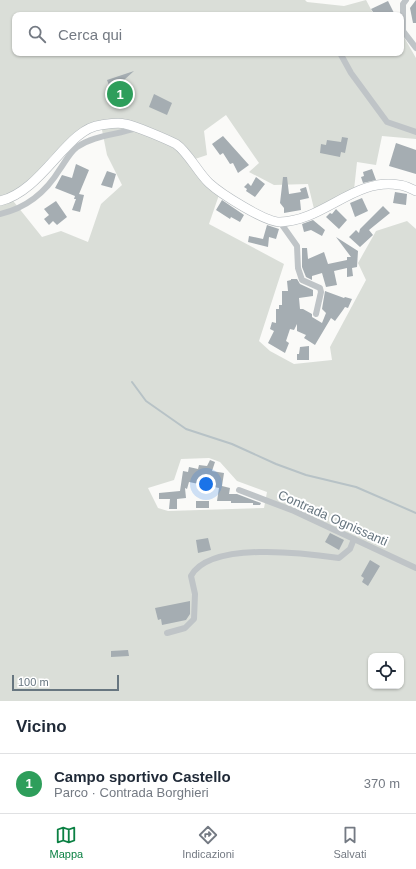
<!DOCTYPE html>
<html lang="it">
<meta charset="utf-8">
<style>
:root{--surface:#fff;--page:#f6f6f7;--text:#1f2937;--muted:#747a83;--line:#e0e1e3;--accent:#0b8043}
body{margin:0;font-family:Helvetica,sans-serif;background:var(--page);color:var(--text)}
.controls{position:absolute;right:12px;bottom:12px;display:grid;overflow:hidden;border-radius:8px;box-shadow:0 1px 3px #0004}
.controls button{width:36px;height:36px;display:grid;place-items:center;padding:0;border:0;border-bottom:1px solid var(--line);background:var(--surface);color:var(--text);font:20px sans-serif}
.scale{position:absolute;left:12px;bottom:10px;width:107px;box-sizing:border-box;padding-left:4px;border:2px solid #677680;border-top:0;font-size:11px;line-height:14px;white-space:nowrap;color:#677680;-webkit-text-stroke:3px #fff;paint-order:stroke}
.you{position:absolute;left:206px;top:484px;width:14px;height:14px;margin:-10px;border:3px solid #fff;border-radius:50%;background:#1a73e8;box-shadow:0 0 0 6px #1a73e833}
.badge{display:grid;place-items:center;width:26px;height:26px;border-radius:50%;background:var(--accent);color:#fff;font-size:13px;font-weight:700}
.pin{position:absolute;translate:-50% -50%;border:2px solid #fff;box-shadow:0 1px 4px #0006}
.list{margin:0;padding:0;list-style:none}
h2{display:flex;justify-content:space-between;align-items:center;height:52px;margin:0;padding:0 16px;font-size:17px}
h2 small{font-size:13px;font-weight:400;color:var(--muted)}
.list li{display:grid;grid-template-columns:26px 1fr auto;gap:12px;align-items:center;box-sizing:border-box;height:60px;padding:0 16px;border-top:1px solid var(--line)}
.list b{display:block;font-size:15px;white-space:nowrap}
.list p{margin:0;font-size:13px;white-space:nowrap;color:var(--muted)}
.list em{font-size:13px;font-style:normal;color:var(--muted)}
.icon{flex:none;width:22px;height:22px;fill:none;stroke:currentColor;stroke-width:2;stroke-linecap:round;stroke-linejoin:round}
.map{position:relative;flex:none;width:416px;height:701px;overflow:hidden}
.search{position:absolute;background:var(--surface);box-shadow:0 1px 3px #0004;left:12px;right:12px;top:12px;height:44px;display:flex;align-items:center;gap:10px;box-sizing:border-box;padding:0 14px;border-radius:8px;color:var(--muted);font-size:15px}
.sheet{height:112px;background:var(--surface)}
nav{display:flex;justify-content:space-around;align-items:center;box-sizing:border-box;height:56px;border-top:1px solid var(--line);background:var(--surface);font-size:11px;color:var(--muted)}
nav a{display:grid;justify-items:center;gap:2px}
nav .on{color:var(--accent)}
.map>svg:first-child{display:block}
.green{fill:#daded8;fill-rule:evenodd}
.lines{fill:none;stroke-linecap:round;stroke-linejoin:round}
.stream{stroke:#b7c2c6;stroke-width:2}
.building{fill:#a5adb2}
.secondary-casing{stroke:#b2b8bc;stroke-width:10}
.street{stroke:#bfc4c7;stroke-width:6}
.secondary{stroke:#fff;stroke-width:9}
.labels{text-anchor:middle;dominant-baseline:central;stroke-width:4;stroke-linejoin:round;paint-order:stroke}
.street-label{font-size:13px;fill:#677680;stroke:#fff}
</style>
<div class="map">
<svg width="416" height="701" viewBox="0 0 416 701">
<rect width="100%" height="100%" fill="#fafaf8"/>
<path class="green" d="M0 0H305L307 2 344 6 366 0 374 15H15V53H401V32L416 58V139L382 136 376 165 357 162 354 190 315 213 308 184 274 185 249 172 259 163 226 115 204 131 207 155 189 161 220 192 209 224 284 264 259 341 270 351 294 364 332 360 330 347 366 280 358 263 376 231 407 221 416 229V701H0ZM101 125 107 155 122 185 101 204 88 242 61 231 42 237 10 197 32 180 51 156 72 138ZM209 458 220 462 237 481 267 492 264 508 168 511 158 508 148 488 174 480 181 459ZM371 656H401V686H371Z"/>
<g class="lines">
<path class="stream" d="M132 382 146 401 186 429 232 444 276 464 306 475 356 487 416 513"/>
</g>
<g class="building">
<path d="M416 0V23H413L410 8Z"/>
<path d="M388 1 395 15H375L371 9Z"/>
<path d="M134 71 124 80 126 83 110 88 107 80Z"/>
<path d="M154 94 172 103 167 115 149 107Z"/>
<path d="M223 136 249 165 238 173 233 163 230 164 223 153 220 155 212 144Z"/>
<path d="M342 137 348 138 345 153 341 152 340 157 320 153 321 144 326 145 327 140 341 142Z"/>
<path d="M396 143 416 150V174L389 166Z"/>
<path d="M76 164 89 170 79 194 84 195 80 212 72 210 76 199H74L75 196 55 188 62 175 72 178Z"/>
<path d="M372 169 376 180 363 183 361 177 364 176 363 172Z"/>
<path d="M107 171 116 174 112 188 101 185Z"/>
<path d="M256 177 265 184 255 197 246 191 247 189 244 187 248 183 251 186Z"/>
<path d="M283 177H287L289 194 301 192 300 189 306 187 309 198 300 200 301 210 284 213V208L280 203Z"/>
<path d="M395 192 407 194 406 205 393 203Z"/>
<path d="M362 198 368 211 355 217 350 203Z"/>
<path d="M222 200 244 215 240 222 231 217 230 219 216 210Z"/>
<path d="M56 201 67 217 57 225 53 221 49 225 44 219 49 215 44 209Z"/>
<path d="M383 206 390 213 369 230 373 235 360 247 349 237 356 230 359 233 360 229Z"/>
<path d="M336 209 347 220 339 229 326 217 330 213 332 214Z"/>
<path d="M313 220 325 230 322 236 311 230 304 232 302 224Z"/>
<path d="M267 225 279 229 276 239 269 237 268 247 248 242 249 236 263 239Z"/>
<path d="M336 237 358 251 357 267 352 268 353 276 347 277V268L334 271 337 285 326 287 322 273 312 276V280L306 277 302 267V248H307L308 259 324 252 328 264 347 260V257H351Z"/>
<path d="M291 279H297L300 284 313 290V296L299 298 300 309H303L312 314V317L322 323 326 313 322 309 325 291 344 298 345 297 352 299 348 308 345 307 343 310 335 321 331 318 315 345 304 338 306 335 297 331V324L294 330 290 329 286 341 289 343 285 353 268 343 274 331 270 329 272 322 276 323V309H279V305H282V291H288L287 281 291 280Z"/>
<path d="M309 346V360H297V354H299L300 347Z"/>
<path d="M210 460 215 462 212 471 224 473 222 486 230 488 229 494H237L261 503 260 505H253V503H231V501H217L219 488 189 482 187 489 185 488 186 498 177 499V509H169L170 499H159V493L180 491 183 471 188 472 189 467 198 469 199 465 207 466Z"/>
<rect x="196" y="501" width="13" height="7"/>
<path d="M330 533 344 540 339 550 325 542Z"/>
<path d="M208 538 211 550 198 553 196 540Z"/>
<path d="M370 560 380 566 368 586 362 582 364 578 361 576Z"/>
<path d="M190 601V614L186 620 162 625 161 619 158 620 155 608Z"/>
<path d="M128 650 129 656 111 657V651Z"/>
</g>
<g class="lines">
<g class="secondary-casing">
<path id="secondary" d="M0 201C43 191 67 128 101 125 108 124 118 122 125 124 136 126 166 139 176 144 188 152 198 173 209 183 221 194 265 222 280 222 324 221 355 177 399 185 405 185 411 189 416 191"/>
</g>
<g class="street">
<path d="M406 0 403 4V31L416 48"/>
<path d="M340 53 351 73 387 122 416 132"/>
<path d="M0 214C27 208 46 192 60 169 65 162 70 152 77 147 95 135 117 135 136 128"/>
<path d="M280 222 297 246 298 268 302 280 320 288 321 292 316 314"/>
<path d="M239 490 294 511 416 568"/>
<path d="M167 633 185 628 194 619 195 594 191 576C210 541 305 553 339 558L350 549 354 539"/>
</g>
<use href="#secondary" class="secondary"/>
</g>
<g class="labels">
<g class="street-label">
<text transform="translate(333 518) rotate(24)">Contrada Ognissanti</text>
</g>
</g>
</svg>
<div class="controls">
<button><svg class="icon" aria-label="locate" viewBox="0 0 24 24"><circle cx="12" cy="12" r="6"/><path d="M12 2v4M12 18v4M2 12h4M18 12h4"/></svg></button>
</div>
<div class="scale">100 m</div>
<div class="you"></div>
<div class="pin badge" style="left:120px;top:94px;background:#2e9e5b">1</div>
<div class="search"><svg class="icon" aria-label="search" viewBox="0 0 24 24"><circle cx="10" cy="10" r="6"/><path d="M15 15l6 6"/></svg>Cerca qui</div>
</div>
<section class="sheet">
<h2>Vicino<small></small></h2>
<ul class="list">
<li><span class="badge" style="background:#2e9e5b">1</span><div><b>Campo sportivo Castello</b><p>Parco · Contrada Borghieri</p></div><em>370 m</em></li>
</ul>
</section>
<nav>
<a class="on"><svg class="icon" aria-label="map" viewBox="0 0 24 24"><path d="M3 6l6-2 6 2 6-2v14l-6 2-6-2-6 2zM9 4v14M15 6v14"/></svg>Mappa</a>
<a><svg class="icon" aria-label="directions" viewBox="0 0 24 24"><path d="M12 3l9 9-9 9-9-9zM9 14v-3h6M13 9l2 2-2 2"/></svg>Indicazioni</a>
<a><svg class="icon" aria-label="saved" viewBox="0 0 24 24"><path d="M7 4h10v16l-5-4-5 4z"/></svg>Salvati</a>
</nav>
